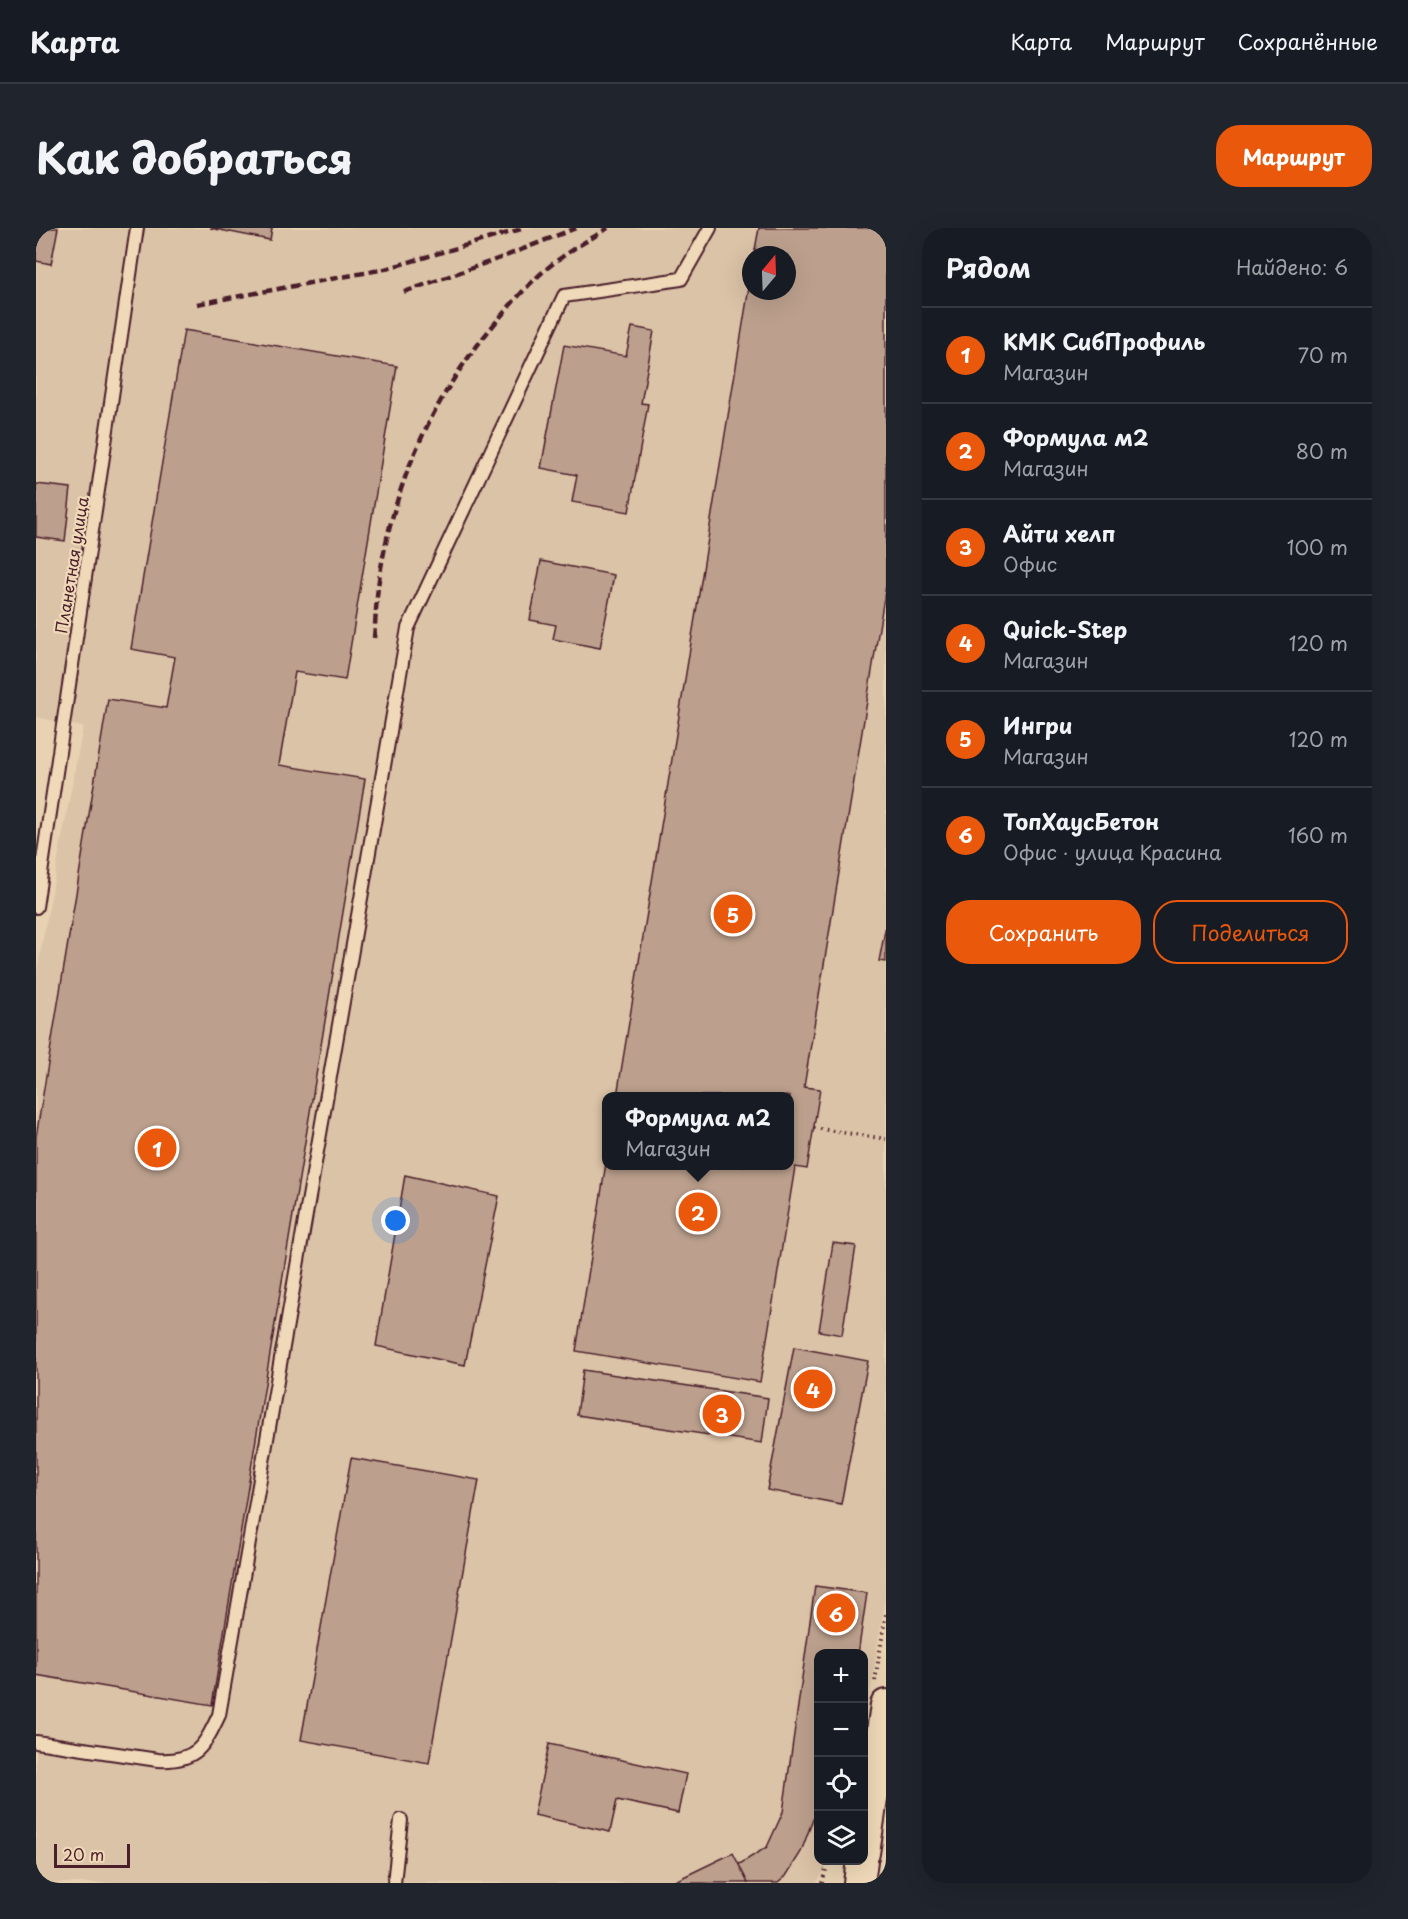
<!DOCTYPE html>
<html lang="ru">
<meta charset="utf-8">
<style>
:root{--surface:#171b24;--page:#20242c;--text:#f1f3f6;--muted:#9ea1a6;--line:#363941;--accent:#ea580c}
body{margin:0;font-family:"Playpen Sans",sans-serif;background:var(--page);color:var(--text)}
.controls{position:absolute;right:18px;bottom:18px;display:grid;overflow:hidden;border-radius:12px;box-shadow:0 6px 24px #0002}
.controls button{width:54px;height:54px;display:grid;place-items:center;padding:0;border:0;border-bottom:2px solid var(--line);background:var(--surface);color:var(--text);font:30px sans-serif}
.compass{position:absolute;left:706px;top:18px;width:54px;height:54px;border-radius:50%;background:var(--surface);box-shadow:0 6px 24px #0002;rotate:19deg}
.scale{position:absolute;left:18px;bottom:15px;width:76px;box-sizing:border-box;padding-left:6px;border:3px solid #4a1f2b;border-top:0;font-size:16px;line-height:21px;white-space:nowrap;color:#4a1f2b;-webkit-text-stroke:4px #efd9b8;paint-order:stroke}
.you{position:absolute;left:360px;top:993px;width:21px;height:21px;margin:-15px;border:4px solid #fff;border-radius:50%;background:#1a73e8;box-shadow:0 0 0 9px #1a73e833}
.badge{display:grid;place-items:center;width:39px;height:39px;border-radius:50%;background:var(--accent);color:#fff;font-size:20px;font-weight:700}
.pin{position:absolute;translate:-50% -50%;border:3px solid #fff;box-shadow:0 2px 6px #0006}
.popup{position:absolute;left:566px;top:864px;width:192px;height:78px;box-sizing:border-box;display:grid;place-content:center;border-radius:12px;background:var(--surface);filter:drop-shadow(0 2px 4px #0005);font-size:20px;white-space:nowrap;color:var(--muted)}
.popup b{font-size:22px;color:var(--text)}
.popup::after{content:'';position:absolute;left:50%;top:100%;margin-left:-12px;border:12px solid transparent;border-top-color:var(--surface)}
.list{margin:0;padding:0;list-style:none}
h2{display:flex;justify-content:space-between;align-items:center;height:78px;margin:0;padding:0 24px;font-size:26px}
h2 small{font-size:20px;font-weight:400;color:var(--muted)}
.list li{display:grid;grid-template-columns:39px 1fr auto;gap:18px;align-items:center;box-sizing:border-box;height:96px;padding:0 24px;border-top:2px solid var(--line)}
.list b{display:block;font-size:22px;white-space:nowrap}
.list p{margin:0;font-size:20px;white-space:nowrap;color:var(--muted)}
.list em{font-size:20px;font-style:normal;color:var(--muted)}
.actions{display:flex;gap:12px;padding:18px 24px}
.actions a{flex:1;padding:14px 0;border:2px solid var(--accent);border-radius:24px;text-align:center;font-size:21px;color:var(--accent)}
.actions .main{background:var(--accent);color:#fff}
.icon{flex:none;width:33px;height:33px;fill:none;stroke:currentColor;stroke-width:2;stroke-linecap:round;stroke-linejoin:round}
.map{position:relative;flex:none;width:850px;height:1655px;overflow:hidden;border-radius:24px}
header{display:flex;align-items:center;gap:36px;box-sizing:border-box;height:84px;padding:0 30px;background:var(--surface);border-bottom:2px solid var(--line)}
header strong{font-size:28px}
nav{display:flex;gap:33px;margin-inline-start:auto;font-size:21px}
.intro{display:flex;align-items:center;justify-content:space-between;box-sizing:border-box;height:144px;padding:0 36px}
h1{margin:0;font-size:42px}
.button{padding:15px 27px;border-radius:24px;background:var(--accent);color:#fff;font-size:21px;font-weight:700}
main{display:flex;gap:36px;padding:0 36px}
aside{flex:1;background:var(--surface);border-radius:24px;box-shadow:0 6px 24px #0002}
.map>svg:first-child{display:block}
.built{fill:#dbc3a7;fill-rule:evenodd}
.building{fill:#bca08d;stroke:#4a1f2b;stroke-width:1.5}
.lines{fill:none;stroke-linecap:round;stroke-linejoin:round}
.service-casing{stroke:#4a1f2b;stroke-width:16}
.tertiary-casing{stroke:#4a1f2b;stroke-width:34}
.path{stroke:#4a1f2b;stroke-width:4;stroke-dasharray:1.5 4.5;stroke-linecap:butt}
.service{stroke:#efd9b8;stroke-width:12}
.tertiary{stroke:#efd9b8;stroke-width:30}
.rail{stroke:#4a1f2b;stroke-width:4.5;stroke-dasharray:9 4.5;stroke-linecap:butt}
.labels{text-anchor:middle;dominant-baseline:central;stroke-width:4.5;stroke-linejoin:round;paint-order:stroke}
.street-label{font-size:16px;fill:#4a1f2b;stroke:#efd9b8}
</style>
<header>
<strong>Карта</strong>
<nav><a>Карта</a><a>Маршрут</a><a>Сохранённые</a></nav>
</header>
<div class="intro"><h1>Как добраться</h1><a class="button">Маршрут</a></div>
<main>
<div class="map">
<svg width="850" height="1655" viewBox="0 0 850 1655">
<rect width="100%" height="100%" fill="#e8d2b2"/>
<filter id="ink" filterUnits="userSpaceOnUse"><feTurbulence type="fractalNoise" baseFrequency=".0167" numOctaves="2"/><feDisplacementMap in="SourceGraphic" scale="12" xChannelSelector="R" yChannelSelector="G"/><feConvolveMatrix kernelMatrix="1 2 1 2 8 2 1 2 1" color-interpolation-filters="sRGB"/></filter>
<g filter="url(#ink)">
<path class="built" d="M0 0H850V1367L828 1501V1426H782V1632L795 1633 780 1655H0V748L47 499 0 489ZM715 27H751V63H715ZM570 868H754V938H570Z"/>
<g class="building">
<path d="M0 0H22L15 36 0 33Z"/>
<path d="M174 0H236L234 12Z"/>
<path d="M723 0H850V357L768 859 784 861 771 941 759 939 724 1154 540 1123 570 935V938H754V868H581L715 47V63H751V27H718Z"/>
<path d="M596 99 618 103 605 175 612 176 593 284 536 274 541 247 505 240 528 117 590 128Z"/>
<path d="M148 102 361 138 309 452 259 444 243 537 329 551 176 1477 0 1447V909L72 471 130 480 139 429 95 421Z"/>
<path d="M0 256 35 260 29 313 0 309Z"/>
<path d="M505 333 578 347 564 420 517 411 520 397 494 392Z"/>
<path d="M850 697V734L843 733Z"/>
<path d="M369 947 463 968 429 1137 340 1118Z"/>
<path d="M797 1015 820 1018 806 1107 783 1103Z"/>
<path d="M758 1119 832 1133 805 1276 731 1262Z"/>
<path d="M547 1142 732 1170 726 1215 541 1187Z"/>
<path d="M315 1230 443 1252 393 1535 265 1512Z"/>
<path d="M779 1358 831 1365 822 1426H782V1592L777 1591 765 1624 750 1648 742 1655H711L702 1637 731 1619 747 1584Z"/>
<path d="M513 1516 650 1546 642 1585 581 1572 574 1604 498 1587Z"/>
<path d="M697 1625 712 1655H635Z"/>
</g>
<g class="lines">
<g class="service-casing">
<g id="service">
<path d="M0 679 101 0"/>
<path d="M0 1514 122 1532C160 1534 168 1519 183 1487L372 400 528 68 645 51 674 0"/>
<path d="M358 1655 365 1592"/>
</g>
</g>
<g class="tertiary-casing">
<g id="tertiary">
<path d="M828 1625 850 1477"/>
<path d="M823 1655 826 1632"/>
</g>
</g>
<g class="path">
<path d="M778 900 850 911"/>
<path d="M839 1453 850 1386"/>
<path d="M786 1655 793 1632"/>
</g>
<use href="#service" class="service"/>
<use href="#tertiary" class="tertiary"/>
<g class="rail">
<path d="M368 64 467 29 540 0"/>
<path d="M161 76 349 41 489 0"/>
<path d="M338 410C340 389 340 367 344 346 359 252 399 165 461 93 480 70 501 46 526 29 540 18 557 10 572 0"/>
</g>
</g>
</g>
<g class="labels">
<g class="street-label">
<text transform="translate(35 337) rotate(-81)">Планетная улица</text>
</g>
</g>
</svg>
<div class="controls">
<button>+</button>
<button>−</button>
<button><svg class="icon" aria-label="locate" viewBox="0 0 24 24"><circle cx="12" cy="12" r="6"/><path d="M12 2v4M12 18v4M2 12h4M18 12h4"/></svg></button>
<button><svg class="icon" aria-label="layers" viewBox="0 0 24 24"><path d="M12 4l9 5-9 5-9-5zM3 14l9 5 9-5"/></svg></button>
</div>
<svg class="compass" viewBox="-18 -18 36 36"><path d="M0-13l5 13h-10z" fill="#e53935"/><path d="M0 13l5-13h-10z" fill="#9ea1a6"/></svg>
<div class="scale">20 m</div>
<div class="you"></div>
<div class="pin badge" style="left:121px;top:920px">1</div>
<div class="pin badge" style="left:662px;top:984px">2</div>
<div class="popup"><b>Формула м2</b>Магазин</div>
<div class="pin badge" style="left:686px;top:1186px">3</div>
<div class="pin badge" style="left:777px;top:1161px">4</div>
<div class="pin badge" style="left:697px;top:686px">5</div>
<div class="pin badge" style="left:800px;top:1385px">6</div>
</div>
<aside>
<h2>Рядом<small>Найдено: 6</small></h2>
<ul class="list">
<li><span class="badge">1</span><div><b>КМК СибПрофиль</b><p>Магазин</p></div><em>70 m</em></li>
<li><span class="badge">2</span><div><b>Формула м2</b><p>Магазин</p></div><em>80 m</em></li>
<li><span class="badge">3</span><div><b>Айти хелп</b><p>Офис</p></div><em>100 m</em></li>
<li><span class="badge">4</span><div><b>Quick-Step</b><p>Магазин</p></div><em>120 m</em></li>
<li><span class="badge">5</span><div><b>Ингри</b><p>Магазин</p></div><em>120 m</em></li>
<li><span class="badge">6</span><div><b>ТопХаусБетон</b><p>Офис · улица Красина</p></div><em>160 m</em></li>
</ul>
<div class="actions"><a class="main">Сохранить</a><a>Поделиться</a></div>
</aside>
</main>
